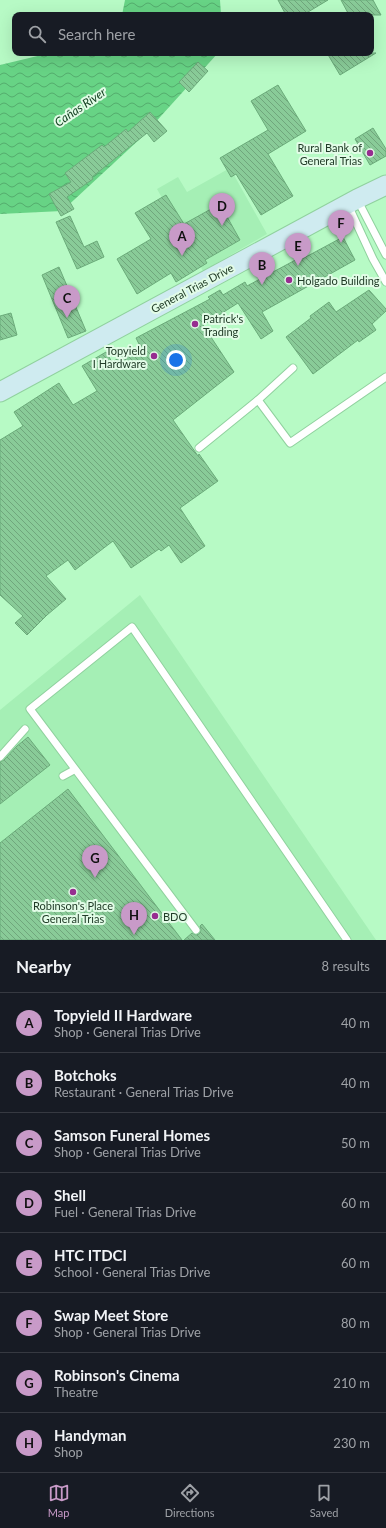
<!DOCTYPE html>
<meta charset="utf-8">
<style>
:root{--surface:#171b24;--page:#20242c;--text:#f1f3f6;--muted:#9ea1a6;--line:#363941;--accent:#c89ac8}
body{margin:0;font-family:Lato,sans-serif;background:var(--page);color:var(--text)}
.you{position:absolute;left:176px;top:360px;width:14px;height:14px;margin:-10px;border:3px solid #fff;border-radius:50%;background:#1a73e8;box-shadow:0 0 0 6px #1a73e833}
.badge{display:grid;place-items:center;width:26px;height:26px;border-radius:50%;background:var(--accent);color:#111;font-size:13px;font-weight:700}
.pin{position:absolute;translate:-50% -33px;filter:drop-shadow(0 1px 2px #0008)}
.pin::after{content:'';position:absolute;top:21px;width:14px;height:12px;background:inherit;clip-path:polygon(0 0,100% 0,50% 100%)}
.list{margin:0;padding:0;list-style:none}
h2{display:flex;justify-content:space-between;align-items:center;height:52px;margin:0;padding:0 16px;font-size:17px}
h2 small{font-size:13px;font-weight:400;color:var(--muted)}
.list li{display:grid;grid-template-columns:26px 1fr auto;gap:12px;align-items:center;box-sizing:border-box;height:60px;padding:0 16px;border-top:1px solid var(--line)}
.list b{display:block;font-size:15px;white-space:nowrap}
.list p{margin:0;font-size:13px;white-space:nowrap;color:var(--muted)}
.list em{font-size:13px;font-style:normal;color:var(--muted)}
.icon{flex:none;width:22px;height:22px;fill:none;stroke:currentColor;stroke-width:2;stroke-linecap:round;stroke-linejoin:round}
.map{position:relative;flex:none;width:386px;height:940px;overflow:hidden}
.search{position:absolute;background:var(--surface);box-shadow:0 4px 16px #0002;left:12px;right:12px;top:12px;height:44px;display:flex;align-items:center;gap:10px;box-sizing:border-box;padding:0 14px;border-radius:8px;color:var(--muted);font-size:15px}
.sheet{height:532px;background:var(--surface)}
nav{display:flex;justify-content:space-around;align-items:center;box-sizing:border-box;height:56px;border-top:1px solid var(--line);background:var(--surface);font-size:11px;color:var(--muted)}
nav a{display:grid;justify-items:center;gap:2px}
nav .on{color:var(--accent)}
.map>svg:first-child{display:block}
.built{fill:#a5efb5}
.water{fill:url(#water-waves)}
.building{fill:url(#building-back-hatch);stroke:#6bab7a}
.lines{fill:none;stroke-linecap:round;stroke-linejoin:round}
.lane-casing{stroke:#90d19e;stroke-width:9}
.secondary-casing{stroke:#90d19e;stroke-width:21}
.lane{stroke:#fff;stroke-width:7}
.secondary{stroke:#cfebf0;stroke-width:19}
.poi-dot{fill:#972d90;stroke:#e2fce7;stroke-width:1.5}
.labels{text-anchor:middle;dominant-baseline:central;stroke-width:4;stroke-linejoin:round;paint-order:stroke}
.poi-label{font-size:11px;fill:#213c28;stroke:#e2fce7;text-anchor:start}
.street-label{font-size:11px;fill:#213c28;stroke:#e2fce7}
.water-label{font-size:12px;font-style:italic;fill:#113e1f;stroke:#e2fce7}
</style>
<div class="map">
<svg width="386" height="940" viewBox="0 0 386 940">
<defs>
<pattern id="water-waves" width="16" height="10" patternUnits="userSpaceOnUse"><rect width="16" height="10" fill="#67d385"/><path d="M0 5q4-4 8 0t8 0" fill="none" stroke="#54ac6d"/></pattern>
<pattern id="building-back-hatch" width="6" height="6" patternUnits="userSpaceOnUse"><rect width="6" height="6" fill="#89cb98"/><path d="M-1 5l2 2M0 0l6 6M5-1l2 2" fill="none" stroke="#70a67c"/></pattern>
</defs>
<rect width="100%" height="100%" fill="#b7fac5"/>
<g class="built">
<path d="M230 168 267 234 203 271 157 189 178 177 187 192Z"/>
<path d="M140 595 376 940H0V710Z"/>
</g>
<g class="water">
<path d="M125 0H220L221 15H122Z"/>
<path d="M50 53H218L142 137 62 211 0 214V65Z"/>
</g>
<g class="building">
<path d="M278 0H328L303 15H286Z"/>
<path d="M341 0H373L381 15H349Z"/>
<path d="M327 53H376L340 75Z"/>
<path d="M198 62 208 71 189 92 179 82Z"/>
<path d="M278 85 306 131 268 154 293 196 261 215 236 174 231 177 220 158 268 130 251 101Z"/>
<path d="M150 112 167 131 154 142 147 133 92 177 93 179 67 197 74 209 61 216 49 194 71 182 65 173 102 145 104 147 126 129 128 132Z"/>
<path d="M373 128 386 149V156L370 165 355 139Z"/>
<path d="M166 195 184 224 220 204 240 240 205 260 207 263 176 282 171 273 137 294 117 259 151 239 135 213Z"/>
<path d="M70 216 84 247 97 241 104 257 77 269 56 222Z"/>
<path d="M343 237 355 260 262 312 273 331 261 339 238 303 203 325 234 372 173 420 198 456 199 454 218 481 180 508 205 546 181 563 169 545 161 551 159 549 131 568 113 541 75 570 68 560 46 576 66 599 47 615 27 635 15 623 23 616 0 595V440L23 426 14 412 59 383 73 405 97 391 82 366 106 352 112 362 140 346 136 338 210 299 208 297 220 290 223 295 245 282 247 286 301 257 302 259Z"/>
<path d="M59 267 86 331 68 338 42 275Z"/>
<path d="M369 290 386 309V311L372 324 376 330 359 342 358 340 313 374 286 337 311 318 310 316 329 302 336 312Z"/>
<path d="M11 313 17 335 0 340V316Z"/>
<path d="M28 737 50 765 0 804V762L4 760 17 746Z"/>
<path d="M68 789 182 940H0V843Z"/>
<path d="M202 924 215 940H184L192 933 196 935 199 934 201 930 200 926Z"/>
</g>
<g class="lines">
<g class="lane-casing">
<g id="lane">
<path d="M357 199 386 255"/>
<path d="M348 205 373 259 386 282"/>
<path d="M258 400 290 443 386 377"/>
<path d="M199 448 258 400 293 368"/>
<path d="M0 757 25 729"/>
<path d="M63 776 74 770"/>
<path d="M196 930 30 709 132 627 347 940"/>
</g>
</g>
<g class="secondary-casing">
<path id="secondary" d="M0 392 357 199 386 185"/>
</g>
<use href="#lane" class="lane"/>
<use href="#secondary" class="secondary"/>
</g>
<g class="poi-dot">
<circle cx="370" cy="153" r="4"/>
<circle cx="289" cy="280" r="4"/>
<circle cx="195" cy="324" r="4"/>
<circle cx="154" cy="356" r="4"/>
<circle cx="73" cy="892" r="4"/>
<circle cx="155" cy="916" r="4"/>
</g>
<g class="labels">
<g class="poi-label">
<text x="362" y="147" text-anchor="end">Rural Bank of<tspan x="362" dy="13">General Trias</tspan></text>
<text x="297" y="280">Holgado Building</text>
<text x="203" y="318">Patrick's<tspan x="203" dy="13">Trading</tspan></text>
<text x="146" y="350" text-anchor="end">Topyield<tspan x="146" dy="13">I Hardware</tspan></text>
<text x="73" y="905" text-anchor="middle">Robinson's Place<tspan x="73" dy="13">General Trias</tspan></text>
<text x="163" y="916">BDO</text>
</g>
<g class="street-label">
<text transform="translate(192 288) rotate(-28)">General Trias Drive</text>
</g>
<g class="water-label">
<text transform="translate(80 107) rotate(-34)">Cañas River</text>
</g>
</g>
</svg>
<div class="you"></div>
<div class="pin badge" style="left:182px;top:256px">A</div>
<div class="pin badge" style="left:262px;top:285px">B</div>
<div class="pin badge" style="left:67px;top:318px">C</div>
<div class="pin badge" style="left:222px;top:226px">D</div>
<div class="pin badge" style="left:298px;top:266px">E</div>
<div class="pin badge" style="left:341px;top:243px">F</div>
<div class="pin badge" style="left:95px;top:878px">G</div>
<div class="pin badge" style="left:134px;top:935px">H</div>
<div class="search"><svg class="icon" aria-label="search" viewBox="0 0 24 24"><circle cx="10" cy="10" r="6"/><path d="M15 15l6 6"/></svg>Search here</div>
</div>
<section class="sheet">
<h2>Nearby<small>8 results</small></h2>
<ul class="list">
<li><span class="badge">A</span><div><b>Topyield II Hardware</b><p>Shop · General Trias Drive</p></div><em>40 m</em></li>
<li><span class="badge">B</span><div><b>Botchoks</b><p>Restaurant · General Trias Drive</p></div><em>40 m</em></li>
<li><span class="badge">C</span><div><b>Samson Funeral Homes</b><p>Shop · General Trias Drive</p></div><em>50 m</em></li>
<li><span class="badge">D</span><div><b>Shell</b><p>Fuel · General Trias Drive</p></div><em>60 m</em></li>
<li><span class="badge">E</span><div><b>HTC ITDCI</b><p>School · General Trias Drive</p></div><em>60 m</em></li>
<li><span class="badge">F</span><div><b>Swap Meet Store</b><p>Shop · General Trias Drive</p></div><em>80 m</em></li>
<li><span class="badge">G</span><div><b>Robinson's Cinema</b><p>Theatre</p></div><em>210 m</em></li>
<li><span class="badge">H</span><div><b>Handyman</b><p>Shop</p></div><em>230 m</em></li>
</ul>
</section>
<nav>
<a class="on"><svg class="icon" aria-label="map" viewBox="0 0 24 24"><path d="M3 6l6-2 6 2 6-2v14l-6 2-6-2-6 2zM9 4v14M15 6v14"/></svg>Map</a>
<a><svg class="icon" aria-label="directions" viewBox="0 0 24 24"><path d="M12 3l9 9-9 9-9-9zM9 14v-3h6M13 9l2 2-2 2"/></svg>Directions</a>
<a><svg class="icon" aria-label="saved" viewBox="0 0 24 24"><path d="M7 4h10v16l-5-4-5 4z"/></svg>Saved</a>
</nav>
